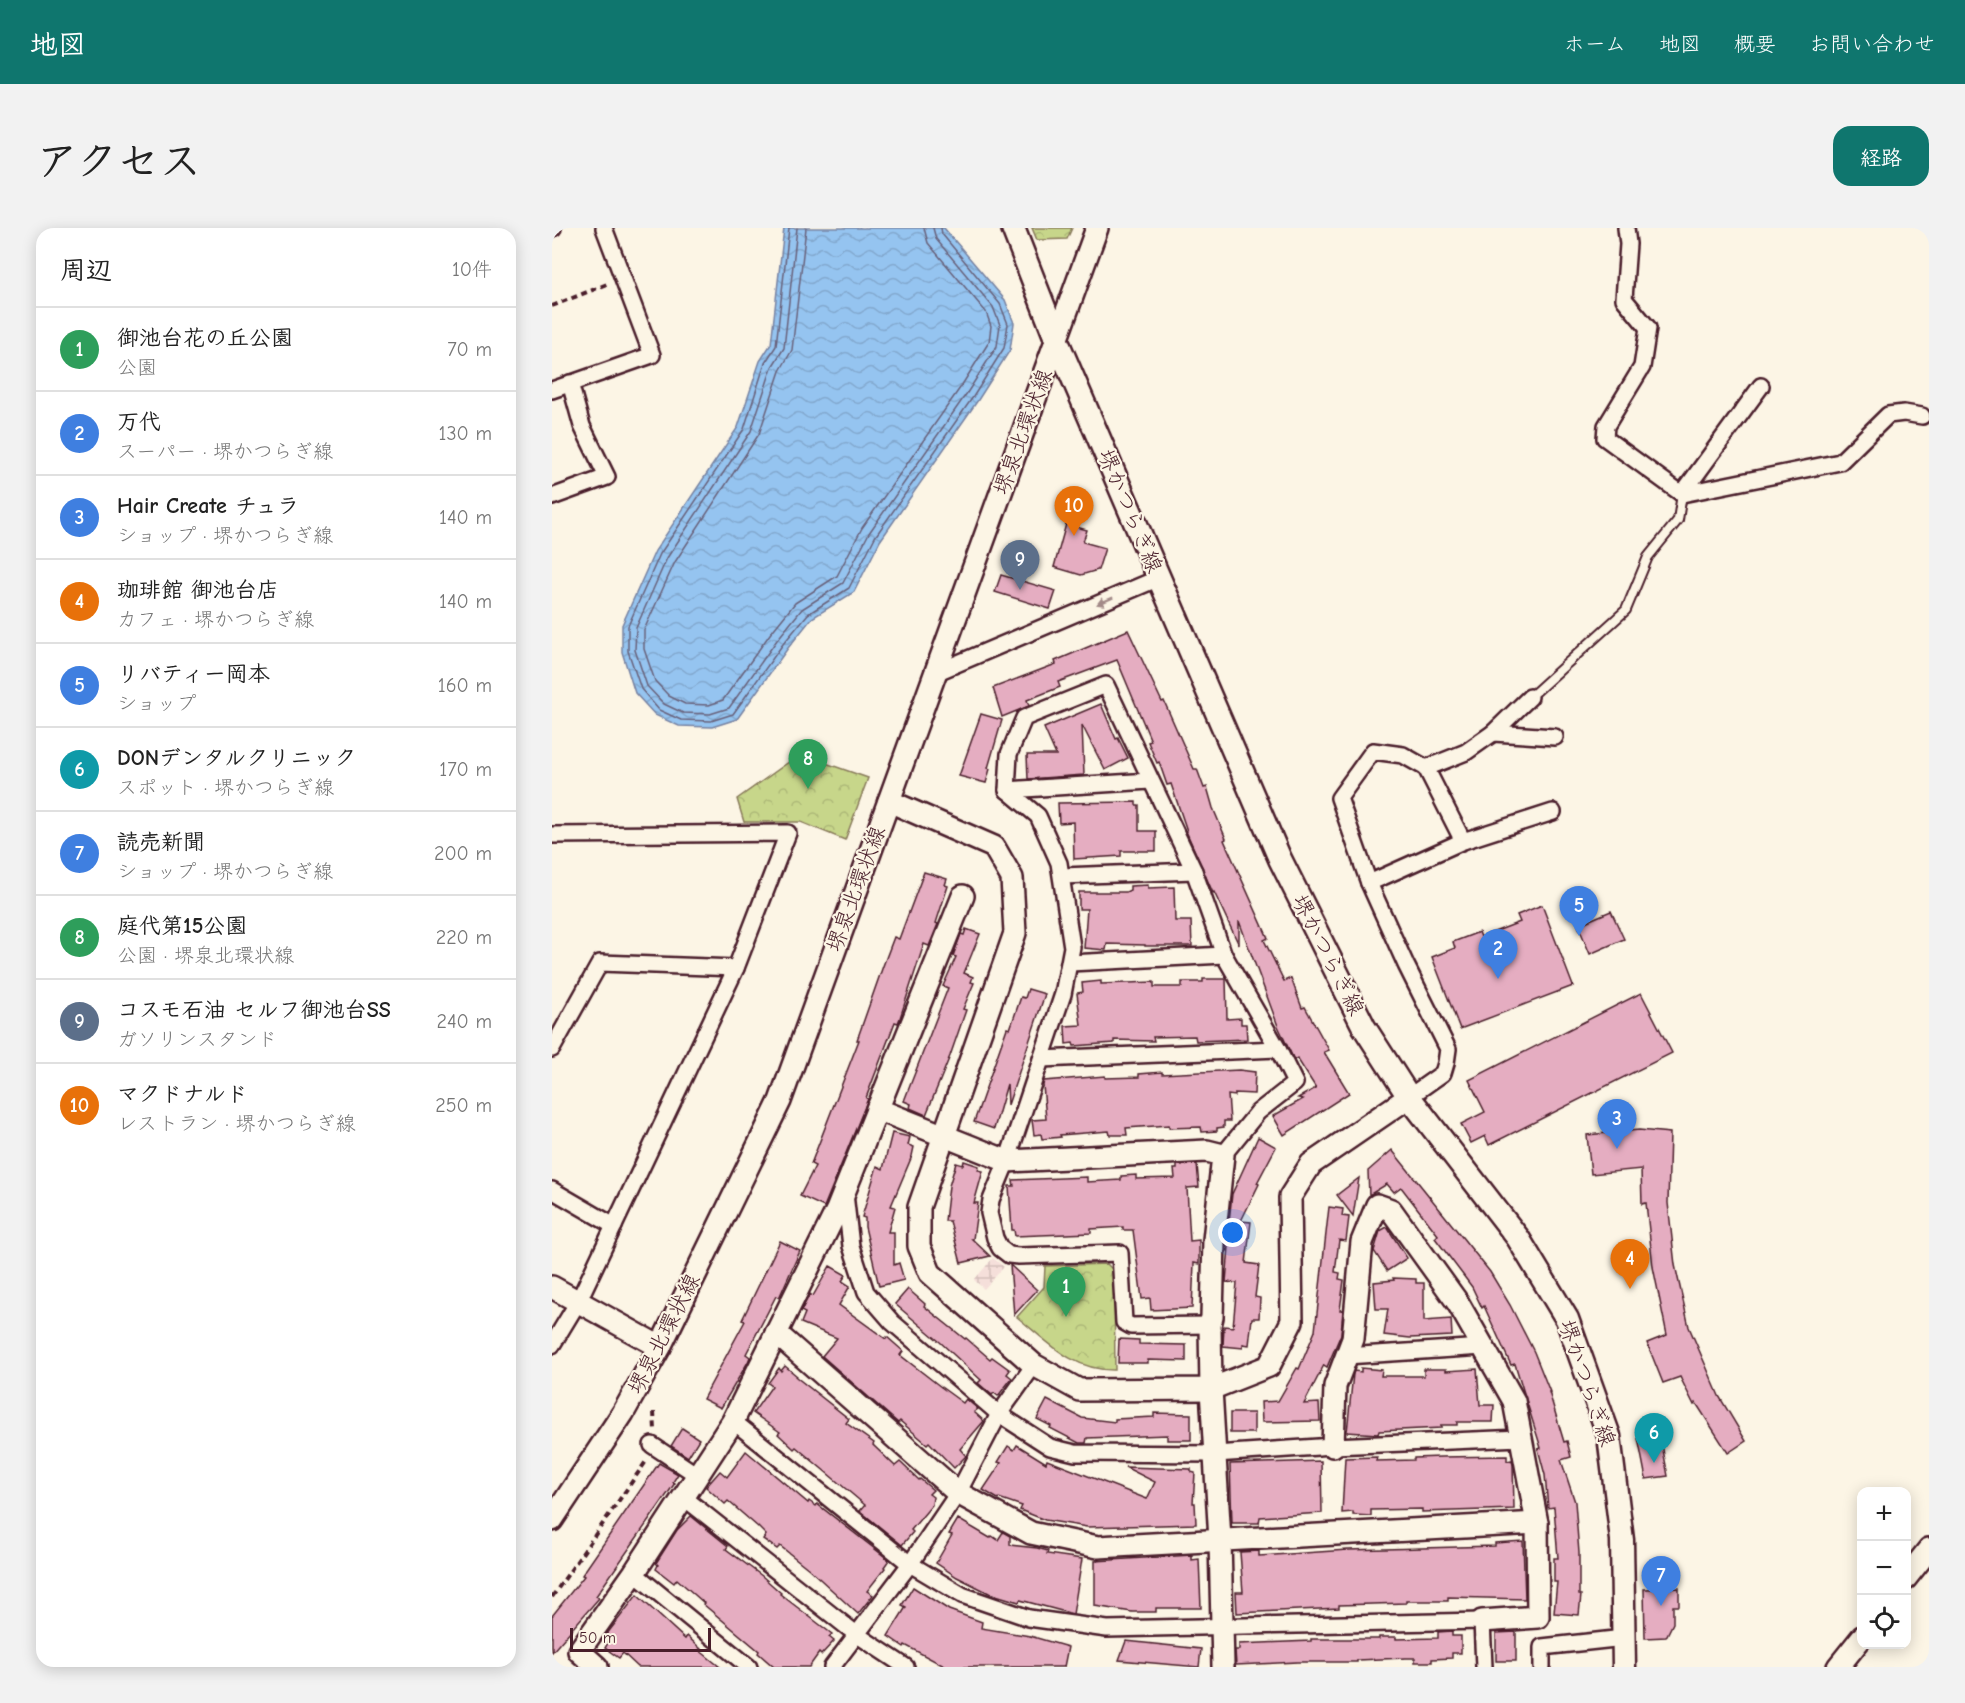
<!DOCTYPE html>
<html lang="ja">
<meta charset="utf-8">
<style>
:root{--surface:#fff;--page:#f2f2f2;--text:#222;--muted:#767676;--line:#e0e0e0;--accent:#0f766e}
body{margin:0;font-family:"Comic Neue","Klee One",sans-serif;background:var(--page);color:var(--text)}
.controls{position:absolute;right:18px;bottom:18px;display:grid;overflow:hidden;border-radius:12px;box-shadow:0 3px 15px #0003}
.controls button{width:54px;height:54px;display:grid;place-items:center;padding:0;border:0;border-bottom:2px solid var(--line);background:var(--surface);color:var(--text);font:30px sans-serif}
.scale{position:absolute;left:18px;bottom:15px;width:141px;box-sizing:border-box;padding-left:6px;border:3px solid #4a1f2b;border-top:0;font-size:16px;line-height:21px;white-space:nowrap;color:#4a1f2b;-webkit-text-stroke:4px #fcf5e5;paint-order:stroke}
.you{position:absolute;left:681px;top:1005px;width:21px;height:21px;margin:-15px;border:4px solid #fff;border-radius:50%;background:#1a73e8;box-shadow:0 0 0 9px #1a73e833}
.badge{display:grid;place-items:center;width:39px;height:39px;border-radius:50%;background:var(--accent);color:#fff;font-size:20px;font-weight:700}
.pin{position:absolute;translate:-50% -50px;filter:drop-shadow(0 2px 3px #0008)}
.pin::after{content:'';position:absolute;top:32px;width:21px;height:18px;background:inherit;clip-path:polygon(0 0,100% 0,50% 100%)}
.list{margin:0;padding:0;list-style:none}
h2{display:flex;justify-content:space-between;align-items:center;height:78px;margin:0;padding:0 24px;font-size:26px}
h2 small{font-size:20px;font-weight:400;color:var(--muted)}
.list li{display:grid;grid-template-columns:39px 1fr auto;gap:18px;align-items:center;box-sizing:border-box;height:84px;padding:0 24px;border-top:2px solid var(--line)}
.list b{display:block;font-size:22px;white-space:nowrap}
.list p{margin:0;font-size:20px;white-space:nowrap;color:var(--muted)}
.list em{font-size:20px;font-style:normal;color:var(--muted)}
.icon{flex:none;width:33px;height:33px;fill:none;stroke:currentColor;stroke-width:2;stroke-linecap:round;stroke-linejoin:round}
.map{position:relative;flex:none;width:1377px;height:1439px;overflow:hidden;border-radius:18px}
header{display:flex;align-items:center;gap:36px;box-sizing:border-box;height:84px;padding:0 30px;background:var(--accent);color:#fff}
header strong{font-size:28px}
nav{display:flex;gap:33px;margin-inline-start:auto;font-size:21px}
.intro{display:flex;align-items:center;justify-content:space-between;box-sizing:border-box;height:144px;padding:0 36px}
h1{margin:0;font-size:42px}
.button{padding:15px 27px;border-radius:18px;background:var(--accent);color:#fff;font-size:21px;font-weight:700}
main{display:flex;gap:36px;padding:0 36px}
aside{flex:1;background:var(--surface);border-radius:18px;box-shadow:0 3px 15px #0003}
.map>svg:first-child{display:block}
.industrial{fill:url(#industrial-grid)}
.forest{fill:url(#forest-crowns);stroke:#887a5a;stroke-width:1.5}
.water{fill:url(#water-waves);stroke:#7782a1;stroke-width:1.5}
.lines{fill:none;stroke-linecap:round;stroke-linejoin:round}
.shore{stroke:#68617a;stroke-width:1.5}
.building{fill:#e5adc1;stroke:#4a1f2b;stroke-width:1.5}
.lane-casing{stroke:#4a1f2b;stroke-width:12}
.street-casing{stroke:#4a1f2b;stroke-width:20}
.secondary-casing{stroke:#4a1f2b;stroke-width:26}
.primary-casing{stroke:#4a1f2b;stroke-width:27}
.path{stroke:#4a1f2b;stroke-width:4;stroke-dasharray:6 4.5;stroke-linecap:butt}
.lane{stroke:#fcf5e5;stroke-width:8}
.street{stroke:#fcf5e5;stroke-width:15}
.secondary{stroke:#fcf5e5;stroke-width:21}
.primary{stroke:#fcf5e5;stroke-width:22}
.oneway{fill:#a38a88}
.labels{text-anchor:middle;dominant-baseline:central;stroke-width:4.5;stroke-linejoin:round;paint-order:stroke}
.street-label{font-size:22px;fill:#4a1f2b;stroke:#fcf5e5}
</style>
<header>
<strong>地図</strong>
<nav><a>ホーム</a><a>地図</a><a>概要</a><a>お問い合わせ</a></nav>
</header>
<div class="intro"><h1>アクセス</h1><a class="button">経路</a></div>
<main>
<aside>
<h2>周辺<small>10件</small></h2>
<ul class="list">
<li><span class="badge" style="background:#2e9e5b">1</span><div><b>御池台花の丘公園</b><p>公園</p></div><em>70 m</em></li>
<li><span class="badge" style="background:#3f7fe0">2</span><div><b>万代</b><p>スーパー · 堺かつらぎ線</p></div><em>130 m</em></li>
<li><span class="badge" style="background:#3f7fe0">3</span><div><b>Hair Create チュラ</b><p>ショップ · 堺かつらぎ線</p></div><em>140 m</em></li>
<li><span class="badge" style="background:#e8710a">4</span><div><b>珈琲館 御池台店</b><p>カフェ · 堺かつらぎ線</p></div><em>140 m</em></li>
<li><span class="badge" style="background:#3f7fe0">5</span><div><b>リバティー岡本</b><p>ショップ</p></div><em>160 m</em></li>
<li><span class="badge" style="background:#0f9aa8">6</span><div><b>DONデンタルクリニック</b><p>スポット · 堺かつらぎ線</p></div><em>170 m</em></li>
<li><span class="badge" style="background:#3f7fe0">7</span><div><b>読売新聞</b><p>ショップ · 堺かつらぎ線</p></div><em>200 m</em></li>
<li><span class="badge" style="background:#2e9e5b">8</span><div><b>庭代第15公園</b><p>公園 · 堺泉北環状線</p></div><em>220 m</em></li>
<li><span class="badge" style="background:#5c6f8a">9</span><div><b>コスモ石油 セルフ御池台SS</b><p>ガソリンスタンド</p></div><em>240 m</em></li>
<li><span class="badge" style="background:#e8710a">10</span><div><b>マクドナルド</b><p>レストラン · 堺かつらぎ線</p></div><em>250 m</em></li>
</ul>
</aside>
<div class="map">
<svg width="1377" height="1439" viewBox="0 0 1377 1439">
<defs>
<pattern id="industrial-grid" width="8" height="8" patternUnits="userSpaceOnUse" patternTransform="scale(1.5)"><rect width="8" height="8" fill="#f5dfda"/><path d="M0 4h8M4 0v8" fill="none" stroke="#d4bfbb"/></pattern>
<pattern id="forest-crowns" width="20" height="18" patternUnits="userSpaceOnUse" patternTransform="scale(1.5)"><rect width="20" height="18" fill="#c7d68a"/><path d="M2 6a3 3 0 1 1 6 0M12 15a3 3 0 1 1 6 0" fill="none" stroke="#acb777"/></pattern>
<pattern id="water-waves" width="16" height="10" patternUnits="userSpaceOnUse" patternTransform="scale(1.5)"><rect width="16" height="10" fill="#95c4f0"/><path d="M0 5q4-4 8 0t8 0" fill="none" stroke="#82a8ce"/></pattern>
</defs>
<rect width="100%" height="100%" fill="#fcf5e5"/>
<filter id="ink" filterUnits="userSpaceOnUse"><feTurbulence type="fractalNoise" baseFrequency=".0167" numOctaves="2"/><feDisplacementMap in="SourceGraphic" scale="12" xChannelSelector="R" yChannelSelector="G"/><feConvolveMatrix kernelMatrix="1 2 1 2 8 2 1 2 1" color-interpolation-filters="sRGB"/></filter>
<g filter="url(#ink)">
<path class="industrial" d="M441 1030 452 1039 432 1061 422 1052Z"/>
<g class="forest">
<path d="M480 0H520L515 11 485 12Z"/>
<path d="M248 526 316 550 293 612 249 594H192L185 571Z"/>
<path d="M555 1036 562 1043 563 1142C521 1143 496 1114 465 1089L492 1059 493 1038Z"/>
</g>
<path class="water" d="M232 0H392L453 72 462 95 458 122 426 172 328 313 302 364 260 390 236 420 185 491 160 499 127 498 103 487 83 465 70 424V397L103 323 186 199 208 133 219 116Z"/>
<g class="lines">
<g class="shore">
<path d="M237 0 224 118 213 135 192 201 108 326 76 398V423L89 461 107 482 129 492 159 493 181 486 231 416 256 386 297 360 323 309 421 169 452 120 456 96 448 76 390 6 389 0"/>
<path d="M245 0 232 120 220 139 199 203 115 330 84 400 83 422 95 458 112 476 131 485 158 486 177 480 225 412 250 381 291 355 317 305 415 165 445 118 448 97 441 79 384 11 381 0"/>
<path d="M254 0 240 122 228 143 207 206 123 334 92 402V421L103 453 117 468 133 476 157 477 171 472 218 406 243 375 285 348 310 300 408 160 437 114 439 98 434 84 376 15 372 0"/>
</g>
</g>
<g class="building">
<path d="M514 296 535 302 531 314 553 320 546 342 529 347 502 339Z"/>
<path d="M449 347 504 363 498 381 443 364Z"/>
<path d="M576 402 610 474 612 473 642 541H645L652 560 655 559 661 580 674 611 672 612 716 710 712 712 732 753 739 750 750 780 753 779 777 822 772 824 797 865 732 907 721 888 751 871 746 870 764 860 745 830 742 832 726 798 687 693V717L662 664 661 665 634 603H635L619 556 615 557 607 534 605 535 596 514 599 513 565 432 506 454 508 459 475 472 477 478 450 489 441 460 504 436 503 433Z"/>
<path d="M549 476 564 511 566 510 576 530 553 542 530 497 532 547 476 551 475 527H504L492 500Z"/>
<path d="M429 486 450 492 436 540 438 541 434 555 407 548Z"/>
<path d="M584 574V577H587V603H604V623H569V628L522 631 521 594 507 595 506 575Z"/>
<path d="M372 644 395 651 393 657 396 658 384 695 386 696 377 718 372 716 348 790 346 795 343 794 314 870 316 871 272 979 248 968 263 938 259 936 307 812H305L331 738 342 709 347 711Z"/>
<path d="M596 657V660L622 659 623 693H639L640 718H593V717L555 716 554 722 532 720 535 681H527V664H574L578 662V658Z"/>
<path d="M990 677 1021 758 908 801 880 729 903 720 901 714 927 704 929 709 968 694 965 687Z"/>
<path d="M1059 683 1072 711 1038 726 1026 697Z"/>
<path d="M414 701 428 706 412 745 421 749 419 754 422 755 411 781 414 782 398 828 374 887 358 880 359 876 352 873 396 760 391 758 404 729 401 728 409 706 412 707Z"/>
<path d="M651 751H674L675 791 689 790V796H694L695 811 644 813 643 808 601 809 602 813 562 812V815L522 818 521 815 514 816 513 798 529 797 525 765 531 764 530 755 549 753V756L602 754V759H630V754H651Z"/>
<path d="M476 761 493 766 456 877 455 856 442 901 422 894 455 800 458 801 469 769 473 770Z"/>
<path d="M1089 765 1120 825 937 917 933 908 919 915 909 896 933 884 917 852Z"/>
<path d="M687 842 703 844 702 866 683 865V868L676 867 678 893H672V899L665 900V903L650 904 649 899 617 900V897L574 900 575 907H558L557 903 508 907 509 909 490 911 489 906 482 907 480 892 494 891 491 857 492 853 553 848V850L587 849V846L610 844V846Z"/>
<path d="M1087 902 1118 905 1116 975 1123 1037 1137 1099 1167 1168 1194 1213 1176 1225 1144 1175 1142 1177 1128 1149 1111 1155 1095 1115 1115 1107 1101 1039 1094 975 1090 976 1089 941 1039 946 1035 907Z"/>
<path d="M340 905 358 909 356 917 362 919 360 928 339 978 343 979 336 1004H342V1037L347 1035 352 1052 327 1058 313 999V990L310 989 325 938 331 941Z"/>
<path d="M706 909 724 919 705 955 707 956 689 993 699 994 694 1035 707 1037 703 1069 708 1070 707 1090H700L697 1117 691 1116V1120L671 1118 672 1098 681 1099 685 1055 674 1054 677 1019 674 1025 675 1013 680 966Z"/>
<path d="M840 922 938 1044 958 1077 982 1124 998 1164H997L1012 1214 1015 1213 1019 1229 1009 1232 1023 1274 1027 1325V1367H1029L1027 1387 1002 1385 1005 1354H1002V1330H1006L1002 1279 996 1280 993 1247 986 1221 989 1220 963 1136 959 1137 932 1078 930 1080 920 1059 883 1010 886 1007 849 959 842 964 835 956 817 967 816 943Z"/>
<path d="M412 933 427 938 426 942 431 943 422 975H426L421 1011H420L438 1028 409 1035 398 993H393L397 958 404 935 411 937Z"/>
<path d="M645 936 647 959 635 960 638 1013 647 1012V1036L642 1035 640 1080 599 1082 598 1070 590 1071 581 1002H571V999L539 1001V1005L463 1008 462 1002H460L457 958H462L461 952 535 949V954L569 952V948L584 947V951L623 950 622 941H625V937Z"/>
<path d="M807 950 801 988 785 967Z"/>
<path d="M777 979 791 981 790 988 797 989 794 1013 787 1012 783 1044 788 1045 787 1051 792 1052 788 1082H791L789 1106 775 1139 772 1137 752 1176 767 1175 768 1193 710 1194 709 1174 726 1173 745 1140 747 1141 763 1103Z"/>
<path d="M835 999 855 1030 835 1043 822 1023 828 1003Z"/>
<path d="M228 1013 248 1023 227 1070 224 1068 194 1126 198 1129 196 1134 169 1180 151 1171 193 1093 190 1092Z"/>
<path d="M458 1037 485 1062 462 1087Z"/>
<path d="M278 1038 294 1047 290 1053 298 1058 287 1077 334 1111 335 1109 351 1123 348 1127 389 1159 411 1175 414 1171 426 1181 422 1184 432 1193 408 1221 414 1228 402 1240 377 1214 375 1216 348 1193 346 1195 270 1128 285 1110 249 1095 253 1085 249 1083 258 1066 261 1068Z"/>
<path d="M841 1050 864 1051V1055H872V1093L899 1091 900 1108 858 1110 832 1107 836 1081H824L822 1054 842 1052Z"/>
<path d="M356 1061 373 1076 372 1078 413 1111 414 1110 438 1131 440 1129 458 1142 455 1146 460 1150 446 1168 442 1165 440 1167 426 1155 429 1152 388 1114 343 1076Z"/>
<path d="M567 1111 587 1112V1116L634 1117V1133L596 1132V1135H566Z"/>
<path d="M233 1138 245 1148 244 1149 297 1191 294 1195 322 1215 321 1217 343 1238 348 1234 367 1252 368 1251 381 1262 377 1266 381 1269 380 1277 359 1302 361 1304 350 1317 308 1283 313 1277 244 1219 242 1221 226 1206 228 1204 201 1185 220 1158 216 1155 227 1140 229 1143Z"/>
<path d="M809 1140 830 1142 829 1148H872V1141H894V1143L925 1141 928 1177H942L941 1194H905V1197H889V1200L827 1203 826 1206 795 1204 801 1146 802 1143 809 1144Z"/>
<path d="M495 1172 530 1190 563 1194V1191L602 1189V1185L639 1186V1212H615V1207L535 1210 534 1215H527L498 1200 499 1198 485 1191Z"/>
<rect x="678" y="1185" width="24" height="20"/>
<path d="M130 1200 147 1211 136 1229 119 1218Z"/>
<path d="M1108 1206 1116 1248 1094 1251 1086 1210Z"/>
<path d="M465 1217 494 1235 495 1232 595 1271 603 1254 573 1239 639 1241V1244L643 1245 641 1275H643L644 1296 535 1299 493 1292 468 1282 470 1278 447 1270 446 1271 431 1262 449 1235 446 1234 456 1218 462 1222Z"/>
<path d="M194 1223 256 1275 257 1273 264 1278 265 1276 337 1332 332 1339 333 1340 315 1363 321 1367 306 1386 257 1341 228 1318 225 1321 211 1311 214 1307 206 1299 176 1273 173 1276 154 1259 168 1243 175 1249Z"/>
<path d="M955 1228V1233L960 1232 961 1237 962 1281 870 1284V1281L819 1282V1288L801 1287V1284L790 1285 793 1230 825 1229 824 1233 862 1232V1230L889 1229Z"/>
<path d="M769 1233 770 1285 708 1289 707 1295H680L678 1236Z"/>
<path d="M107 1235 126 1246 121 1254 123 1255 44 1368 47 1370 0 1424V1388L32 1348 30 1347Z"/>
<path d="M139 1288 176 1318 174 1321 210 1348 229 1365 228 1366 280 1406 277 1409 282 1413 269 1427 267 1425 257 1439H222L206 1425 207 1423 151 1376 152 1375 125 1351 122 1355 104 1341 106 1337 104 1335 125 1302Z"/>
<path d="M406 1291 438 1310 440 1308 446 1312 451 1304 458 1308V1317L485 1320 496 1323 495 1326 530 1331 521 1386 468 1372 467 1374 437 1365 405 1349 384 1335 400 1307 397 1306Z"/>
<path d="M971 1313 973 1371 896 1369V1373H854V1375L787 1377V1380L685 1385 684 1364H691L688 1324 707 1323V1328L796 1322 943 1318V1315Z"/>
<path d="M640 1327V1332L647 1331 649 1380H604V1384H580L543 1378V1333Z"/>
<path d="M361 1359 397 1382 430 1394 429 1400 478 1408 516 1419 512 1439H394L353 1417 352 1419 336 1408 354 1379 350 1377Z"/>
<path d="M1127 1360V1378H1121V1395L1114 1409 1093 1410 1092 1361Z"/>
<path d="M85 1367 133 1411 135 1408 149 1421 147 1422 168 1439H86L71 1425 67 1430 53 1420 56 1415 51 1411Z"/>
<path d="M900 1403V1408H909V1425H900V1430L880 1431V1434H863V1430H854L805 1432V1434H745L684 1437 683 1422H687V1416L759 1413V1411H827V1409H844V1411L886 1410V1404Z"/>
<path d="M964 1404V1433H944V1405Z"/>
<path d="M574 1413 649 1421 647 1439 567 1432Z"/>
</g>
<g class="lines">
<g class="lane-casing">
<path id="lane" d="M978 469 1074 382 1096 329 1126 292 1130 266"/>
</g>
<g class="street-casing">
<g id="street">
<path d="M0 0H1"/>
<path d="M1074 0 1076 16 1072 71 1096 100 1090 139 1054 198 1053 210 1130 266 1209 158"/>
<path d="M0 162 100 127 52 0"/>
<path d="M1130 266 1288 234 1336 187 1352 185 1370 188"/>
<path d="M0 269 55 249 30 198 18 155"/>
<path d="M383 445 607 350"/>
<path d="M941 505 1003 509"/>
<path d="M874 540 914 524 941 505 978 469"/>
<path d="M455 562 598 553"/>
<path d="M0 607 236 605 184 740 26 1074 0 1117"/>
<path d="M510 648 642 643"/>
<path d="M817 655 911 613 1001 584"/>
<path d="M518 735 672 727"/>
<path d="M0 821 48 735 184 740"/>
<path d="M489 831 726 821"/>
<path d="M857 869 891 845 894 835 896 821 854 737 817 655 787 570 821 523 851 527 874 540 911 613"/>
<path d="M0 962 62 998"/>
<path d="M293 966 299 1018 314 1064 340 1094 447 1186 498 1219 523 1225 663 1226 781 1218 969 1210"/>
<path d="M658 1097 579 1098 572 1094 568 1025 466 1028 457 1027 448 1020 443 1010 437 985 439 972 455 933 511 766 520 719 507 635 486 588 455 562 457 526 472 490 554 457 642 643 672 727 726 821 743 855 706 884 671 927"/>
<path d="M794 1128 931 1119"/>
<path d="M181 1193 358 1336 410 1367 477 1390 555 1401 930 1393 932 1439"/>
<path d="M100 1217 145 1247"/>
<path d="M130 1268 304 1406 354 1439"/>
<path d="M82 1345 197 1439"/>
<path d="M280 1439 358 1336 406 1265 447 1186 482 1137"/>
<path d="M990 1439V1419L1072 1410"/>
</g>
</g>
<g class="secondary-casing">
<g id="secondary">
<path d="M337 573 442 619 460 650 463 705 367 979V1018L378 1045 482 1137 527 1162 659 1161 717 1138 740 1093 738 969 759 936 857 869"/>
<path d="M325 881 455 933 655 923 671 927 662 1012 660 1089 658 1097 659 1161 668 1312 671 1439"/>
<path d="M0 1059 108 1119"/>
<path d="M224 1105 406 1265 479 1305 546 1319 985 1295"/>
<path d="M781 1218 783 1158 801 1111 810 1014 825 977 839 982 906 1075 962 1173 985 1295 986 1389 930 1393"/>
<path d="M0 1292 71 1185 108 1119 228 873 545 0"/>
<path d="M1354 1350 1377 1321"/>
<path d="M45 1439 27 1423 82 1345 181 1193 285 982 411 668"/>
<path d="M1286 1439 1310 1409"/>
</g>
</g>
<g class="primary-casing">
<path id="primary" d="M461 0 505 113 728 631 812 799 857 869 966 1010 1015 1091 1057 1208 1070 1312 1072 1439"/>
</g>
<g class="path">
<path d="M0 78 58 55"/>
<path d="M102 1184 103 1202"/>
<path d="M0 1369 95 1232"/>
</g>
<use href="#lane" class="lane"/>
<use href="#street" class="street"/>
<use href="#secondary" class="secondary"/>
<use href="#primary" class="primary"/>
</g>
<defs><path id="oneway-solid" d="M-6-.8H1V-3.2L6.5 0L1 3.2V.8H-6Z" transform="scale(1.5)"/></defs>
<use class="oneway" href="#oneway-solid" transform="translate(553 373) rotate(157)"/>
</g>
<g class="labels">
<g class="street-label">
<text transform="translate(471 204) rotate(-70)">堺泉北環状線</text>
<text transform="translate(578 283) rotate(67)">堺かつらぎ線</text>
<text transform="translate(304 661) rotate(-70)">堺泉北環状線</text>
<text transform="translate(776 727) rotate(63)">堺かつらぎ線</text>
<text transform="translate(112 1106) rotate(-63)">堺泉北環状線</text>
<text transform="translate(1035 1155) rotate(71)">堺かつらぎ線</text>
</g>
</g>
</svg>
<div class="controls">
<button>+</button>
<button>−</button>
<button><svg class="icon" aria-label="locate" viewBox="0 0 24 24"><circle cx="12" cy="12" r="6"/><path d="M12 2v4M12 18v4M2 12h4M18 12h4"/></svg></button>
</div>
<div class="scale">50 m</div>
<div class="you"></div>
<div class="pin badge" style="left:514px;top:1089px;background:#2e9e5b">1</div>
<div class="pin badge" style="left:946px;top:751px;background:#3f7fe0">2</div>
<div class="pin badge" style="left:1065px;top:921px;background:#3f7fe0">3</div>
<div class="pin badge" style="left:1078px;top:1061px;background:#e8710a">4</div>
<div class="pin badge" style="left:1027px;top:708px;background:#3f7fe0">5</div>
<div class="pin badge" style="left:1102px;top:1235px;background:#0f9aa8">6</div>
<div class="pin badge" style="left:1109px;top:1378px;background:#3f7fe0">7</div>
<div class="pin badge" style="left:256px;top:561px;background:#2e9e5b">8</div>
<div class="pin badge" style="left:468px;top:362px;background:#5c6f8a">9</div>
<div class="pin badge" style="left:522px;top:308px;background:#e8710a">10</div>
</div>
</main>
